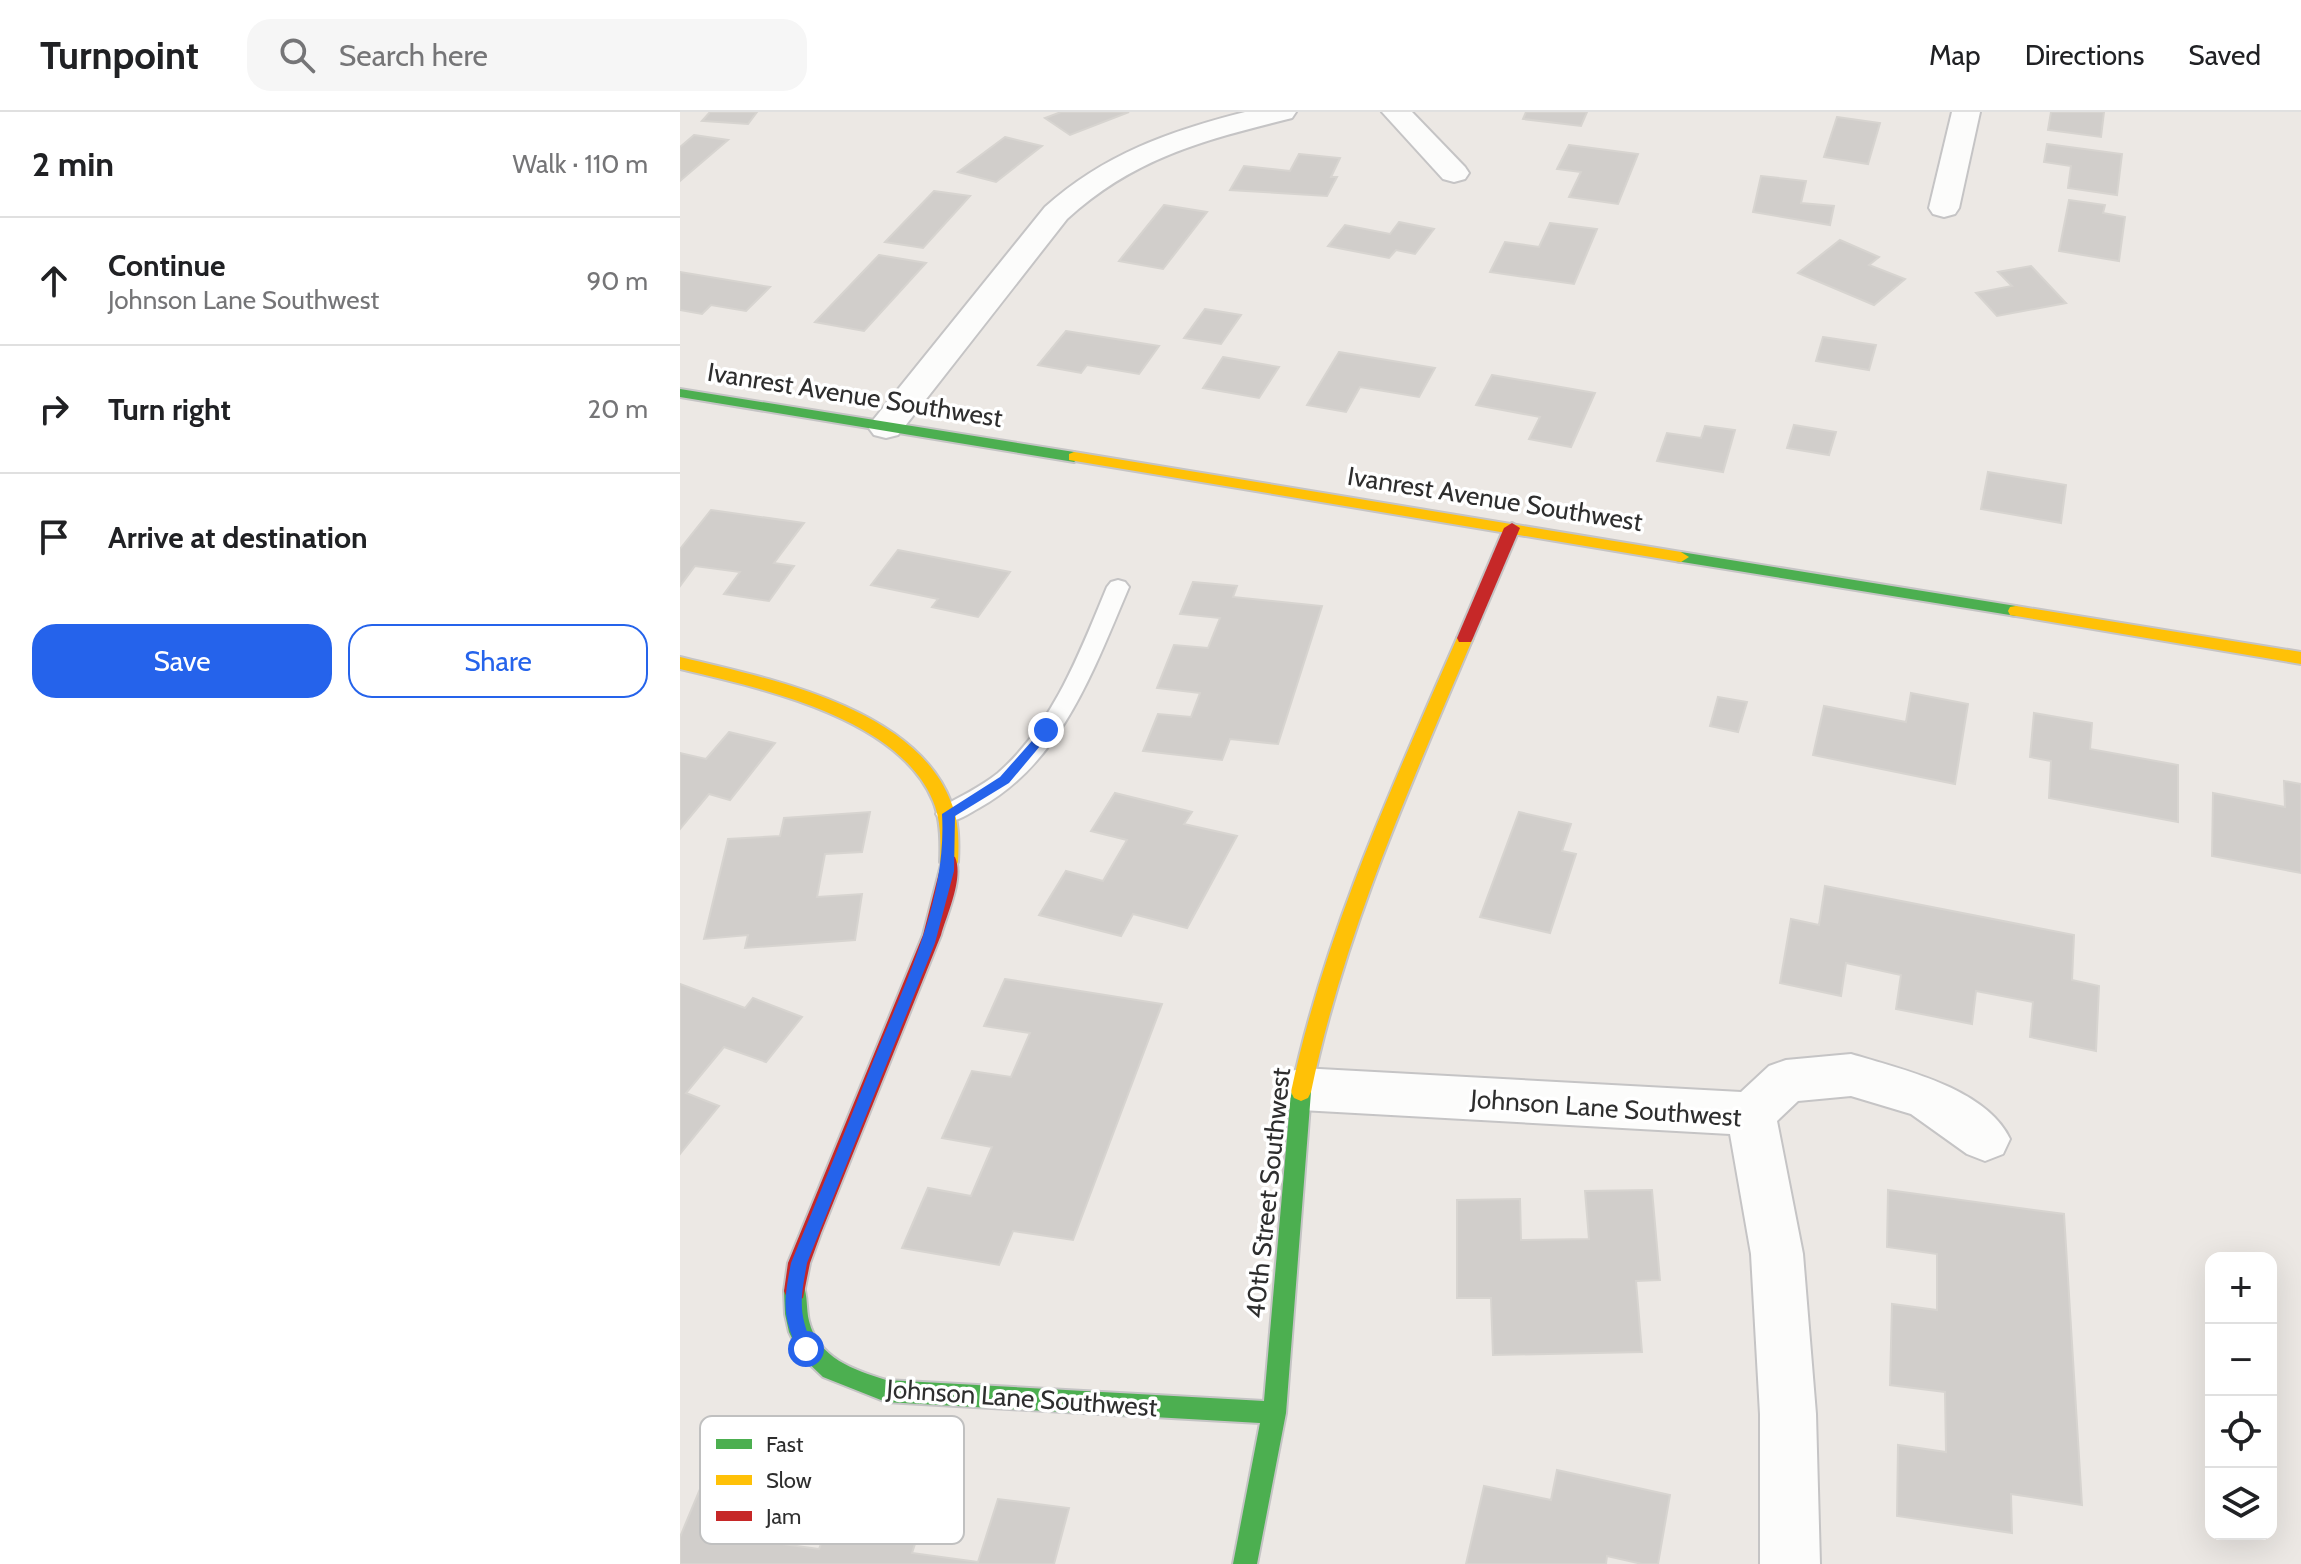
<!DOCTYPE html>
<meta charset="utf-8">
<style>
:root{--surface:#fff;--page:#f6f6f6;--text:#202124;--muted:#757577;--line:#e0e0e0;--accent:#2563eb}
body{margin:0;font-family:Cabin,sans-serif;background:var(--page);color:var(--text)}
.controls{position:absolute;right:24px;bottom:24px;display:grid;overflow:hidden;border-radius:16px;box-shadow:0 8px 32px #0002}
.controls button{width:72px;height:72px;display:grid;place-items:center;padding:0;border:0;border-bottom:2px solid var(--line);background:var(--surface);color:var(--text);font:40px sans-serif}
.stop{position:absolute;width:24px;height:24px;margin:-18px;border:6px solid #2563eb;border-radius:50%;background:#fff}
.stop.end{background:#2563eb;border-color:#fff;box-shadow:0 2px 8px #0008}
.list{margin:0;padding:0;list-style:none}
h2{display:flex;justify-content:space-between;align-items:center;height:104px;margin:0;padding:0 32px;font-size:34px}
h2 small{font-size:26px;font-weight:400;color:var(--muted)}
.list li{display:grid;grid-template-columns:52px 1fr auto;gap:24px;align-items:center;box-sizing:border-box;height:128px;padding:0 32px;border-top:2px solid var(--line)}
.list b{display:block;font-size:30px;white-space:nowrap}
.list p{margin:0;font-size:26px;white-space:nowrap;color:var(--muted)}
.list em{font-size:26px;font-style:normal;color:var(--muted)}
.actions{display:flex;gap:16px;padding:24px 32px}
.actions a{flex:1;padding:18px 0;border:2px solid var(--accent);border-radius:24px;text-align:center;font-size:28px;color:var(--accent)}
.actions .main{background:var(--accent);color:#fff}
.icon{flex:none;width:44px;height:44px;fill:none;stroke:currentColor;stroke-width:2;stroke-linecap:round;stroke-linejoin:round}
.map{position:relative;flex:none;width:1621px;height:1452px;overflow:hidden}
header{display:flex;align-items:center;gap:48px;box-sizing:border-box;height:112px;padding:0 40px;background:var(--surface);border-bottom:2px solid var(--line)}
header strong{font-size:38px}
nav{display:flex;gap:44px;margin-inline-start:auto;font-size:28px}
.search{width:560px;height:72px;background:var(--page);display:flex;align-items:center;gap:20px;box-sizing:border-box;padding:0 28px;border-radius:24px;color:var(--muted);font-size:30px}
main{display:flex}
aside{flex:1;background:var(--surface)}
.map>svg:first-child{display:block}
.building{fill:#d1cecb;stroke:#d7d4d0;stroke-width:2}
.lines{fill:none;stroke-linecap:round;stroke-linejoin:round}
.lane-casing{stroke:#c5c4c5;stroke-width:4}
.street-casing{stroke:#c5c4c5;stroke-width:4}
.fast-casing{stroke:#c5c4c5;stroke-width:4}
.slow-casing{stroke:#c5c4c5;stroke-width:4}
.jam-casing{stroke:#c5c4c5;stroke-width:4}
.lane{fill:#fcfcfb;fill-rule:evenodd}
.street{fill:#fcfcfb;fill-rule:evenodd}
.fast{fill:#4caf50;fill-rule:evenodd}
.slow{fill:#ffc107;fill-rule:evenodd}
.jam{fill:#c62828;fill-rule:evenodd}
.route{fill:#2563eb}
.labels{text-anchor:middle;dominant-baseline:central;stroke-width:7;stroke-linejoin:round;paint-order:stroke}
.street-label{font-size:26px;fill:#2e2e2e;stroke:#fff}
.key{fill:#fff;stroke:#c0c0c0;stroke-width:2}
.key-label{font-size:22px;fill:#2e2e2e}
</style>
<header>
<strong>Turnpoint</strong>
<div class="search"><svg class="icon" aria-label="search" viewBox="0 0 24 24"><circle cx="10" cy="10" r="6"/><path d="M15 15l6 6"/></svg>Search here</div>
<nav><a>Map</a><a>Directions</a><a>Saved</a></nav>
</header>
<main>
<aside>
<h2>2 min<small>Walk · 110 m</small></h2>
<ul class="list">
<li><svg class="icon" aria-label="ahead" viewBox="0 0 24 24"><path d="M12 20V5M6 11l6-6 6 6"/></svg><div><b>Continue</b><p>Johnson Lane Southwest</p></div><em>90 m</em></li>
<li><svg class="icon" aria-label="right" viewBox="0 0 24 24"><path d="M7 20v-9h11M14 6l5 5-5 5"/></svg><div><b>Turn right</b></div><em>20 m</em></li>
<li><svg class="icon" aria-label="arrive" viewBox="0 0 24 24"><path d="M6 21V4h12l-3 4 3 4H6"/></svg><div><b>Arrive at destination</b></div></li>
</ul>
<div class="actions"><a class="main">Save</a><a>Share</a></div>
</aside>
<div class="map">
<svg width="1621" height="1452" viewBox="0 0 1621 1452">
<rect width="100%" height="100%" fill="#ece8e4"/>
<g class="building">
<path d="M30 0H77L68 12 22 9Z"/>
<path d="M381 0H449L390 23 365 6Z"/>
<path d="M846 0H907L901 14 843 7Z"/>
<path d="M1371 0H1424L1421 25 1368 18Z"/>
<path d="M1157 5 1200 11 1188 52 1144 45Z"/>
<path d="M14 23 48 28 0 69V35Z"/>
<path d="M325 25 362 34 316 70 278 60Z"/>
<path d="M1367 32 1442 42 1437 83 1388 76 1391 54 1364 50Z"/>
<path d="M889 33 958 42 938 92 889 85 901 60 877 57Z"/>
<path d="M619 42 660 46 651 65H657L647 84 550 78 564 54 610 59Z"/>
<path d="M1081 64 1126 69 1121 91 1154 94 1150 113 1073 100Z"/>
<path d="M254 79 290 84 243 136 205 130Z"/>
<path d="M1389 88 1425 93 1423 101 1445 105 1439 149 1379 139Z"/>
<path d="M484 93 527 100 483 157 439 149Z"/>
<path d="M719 110 754 117 735 142 716 138 709 146 648 134 665 113 710 122Z"/>
<path d="M870 111 917 117 894 172 810 160 825 130 859 135Z"/>
<path d="M1160 128 1199 145 1189 153 1225 167 1194 193 1118 161Z"/>
<path d="M199 143 246 151 184 219 135 210Z"/>
<path d="M1351 154 1386 191 1317 204 1296 181 1332 174 1318 160Z"/>
<path d="M0 160 90 175 66 199 31 193 22 202 0 198Z"/>
<path d="M525 197 561 203 541 232 504 226Z"/>
<path d="M386 219 479 234 459 262 407 253 401 261 358 253Z"/>
<path d="M1143 225 1196 233 1189 258 1136 249Z"/>
<path d="M659 240 755 256 739 285 680 275 666 300 627 293Z"/>
<path d="M543 245 599 255 579 286 523 276Z"/>
<path d="M812 263 915 281 891 335 849 327 860 305 796 293Z"/>
<path d="M1114 313 1156 320 1149 343 1107 336Z"/>
<path d="M1025 314 1055 318 1043 360 977 349 987 321 1021 326Z"/>
<path d="M1308 360 1386 373 1381 411 1301 397Z"/>
<path d="M31 398 124 411 94 451 114 454 89 489 44 482 60 460 15 454 0 474V437Z"/>
<path d="M218 438 330 460 298 505 252 495 258 487 191 473Z"/>
<path d="M513 470 557 474 553 485 642 494 598 632 550 627 542 648 463 639 478 602 511 605 520 581 477 576 494 533 528 536 540 506 500 502Z"/>
<path d="M1231 581 1288 592 1275 672 1133 643 1144 594 1226 610Z"/>
<path d="M1038 585 1067 590 1058 620 1030 614Z"/>
<path d="M1354 601 1412 611 1410 637 1498 653V710L1369 686 1371 649 1350 645Z"/>
<path d="M49 620 95 631 50 688 29 682 0 717V641L26 647Z"/>
<path d="M1604 669 1621 672V761L1532 744 1533 681 1605 695Z"/>
<path d="M435 681 512 700 504 712 557 724 507 816 453 802 441 824 359 803 386 759 423 769 447 728 411 719Z"/>
<path d="M190 700 182 740 145 742 137 785 182 782 175 828 65 836 68 823 24 827 48 727 100 724 104 706Z"/>
<path d="M839 700 891 712 882 739 896 742 870 821 800 805Z"/>
<path d="M1145 774 1394 823 1392 868 1419 874 1416 939 1350 925 1353 890 1296 879 1292 912 1216 897 1221 863 1166 851 1161 884 1100 871 1111 807 1139 813Z"/>
<path d="M325 867 482 892 393 1128 333 1119 319 1153 222 1136 248 1076 291 1084 312 1035 262 1026 292 959 331 965 350 921 304 914Z"/>
<path d="M0 872 65 896 73 886 122 905 86 950 44 935 6 981 39 994 0 1042Z"/>
<path d="M972 1078 980 1168 956 1169 962 1240 813 1243 811 1186H777V1088L840 1087 841 1128 909 1127 905 1079Z"/>
<path d="M1208 1078 1384 1102 1402 1393 1331 1382 1332 1421 1217 1404 1218 1333 1266 1340 1265 1280 1210 1273 1212 1192 1257 1198V1142L1207 1135Z"/>
<path d="M877 1358 990 1383 978 1452H962L927 1444 926 1452H786L804 1374 871 1388Z"/>
<path d="M25 1365 94 1374 72 1428 139 1437 164 1373 251 1384 232 1441 298 1450 318 1387 389 1396 374 1452H0V1425Z"/>
</g>
<g class="lines">
<g class="lane-casing">
<path id="lane" d="M438 468 445 470 449 475C414 557 381 651 299 696 286 703 274 713 260 708L256 702 260 696C279 685 301 675 318 661 373 613 400 540 427 475L431 470Z"/>
</g>
<g class="street-casing">
<g id="street">
<path d="M565 0H616L612 6C525 28 455 45 387 107L218 323 206 326 194 323 188 315 194 307 365 95C424 42 490 19 565 0Z"/>
<path d="M702 0H732L785 55 789 61 785 67 774 70 763 67Z"/>
<path d="M1272 0H1300L1279 96 1275 102 1264 105 1253 102 1249 96Z"/>
<path d="M1171 942C1221 957 1306 976 1330 1027L1323 1042 1305 1049 1287 1042 1231 1002 1171 984 1118 989 1097 1009 1123 1142 1136 1302 1140 1452H1080V1302L1071 1142 1050 1022 621 998 604 992 596 977 604 962 621 956 1061 980 1089 954 1106 948Z"/>
</g>
</g>
<g class="fast-casing">
<g id="fast">
<path d="M0 277 394 340 401 345 394 350 0 285Z"/>
<path d="M1001 440 1336 494 1344 499 1336 504 996 449 993 445 996 441Z"/>
<path d="M621 971 628 974 631 980 606 1301 577 1452H553L580 1311 206 1290 143 1265 120 1243 109 1220 105 1202 104 1179 107 1172 115 1169 123 1172C128 1184 126 1197 129 1209 138 1246 174 1258 206 1268L584 1289 611 980 614 974Z"/>
</g>
</g>
<g class="slow-casing">
<g id="slow">
<path d="M394 340 1001 440 1009 445 1001 450 389 348V342Z"/>
<path d="M1336 494 1621 540V552L1330 503 1328 499 1330 495Z"/>
<path d="M785 520 793 526C730 675 664 821 631 980L628 986 621 989 614 986 611 980C645 820 712 675 777 526Z"/>
<path d="M0 545C87 566 235 595 271 690 279 709 279 730 278 750L275 755H263L260 750C261 730 261 708 253 689 218 605 80 576 0 557Z"/>
</g>
</g>
<g class="jam-casing">
<g id="jam">
<path d="M832 411 840 416 793 526 791 530H779L777 526 824 416Z"/>
<path d="M269 743 275 745C284 766 267 802 261 823L141 1121 130 1151 123 1186 115 1189 107 1186 104 1179 108 1151 243 823 263 745Z"/>
</g>
</g>
<use href="#lane" class="lane"/>
<use href="#street" class="street"/>
<use href="#fast" class="fast"/>
<use href="#slow" class="slow"/>
<use href="#jam" class="jam"/>
</g>
<path class="route" d="M366 613 371 614V621L329 671 275 704 274 759 255 831 127 1151C120 1190 118 1201 134 1237L126 1245 120 1243C102 1204 103 1193 111 1151 139 1083 167 1015 194 947 226 869 267 789 262 702L320 665Z"/>
<g class="labels">
<g class="street-label">
<text transform="translate(175 283) rotate(9)">Ivanrest Avenue Southwest</text>
<text transform="translate(815 387) rotate(9)">Ivanrest Avenue Southwest</text>
<text transform="translate(926 996) rotate(4)">Johnson Lane Southwest</text>
<text transform="translate(588 1081) rotate(-84)">40th Street Southwest</text>
<text transform="translate(342 1286) rotate(4)">Johnson Lane Southwest</text>
</g>
</g>
<rect x="20" y="1304" width="264" height="128" rx="12" class="key"/>
<rect x="36" y="1327" width="36" height="10" fill="#4caf50"/>
<rect x="36" y="1363" width="36" height="10" fill="#ffc107"/>
<rect x="36" y="1399" width="36" height="10" fill="#c62828"/>
<g class="key-label">
<text x="86" y="1340">Fast</text>
<text x="86" y="1376">Slow</text>
<text x="86" y="1412">Jam</text>
</g>
</svg>
<div class="controls">
<button>+</button>
<button>−</button>
<button><svg class="icon" aria-label="locate" viewBox="0 0 24 24"><circle cx="12" cy="12" r="6"/><path d="M12 2v4M12 18v4M2 12h4M18 12h4"/></svg></button>
<button><svg class="icon" aria-label="layers" viewBox="0 0 24 24"><path d="M12 4l9 5-9 5-9-5zM3 14l9 5 9-5"/></svg></button>
</div>
<div class="stop" style="left:126px;top:1237px"></div>
<div class="stop end" style="left:366px;top:618px"></div>
</div>
</main>
